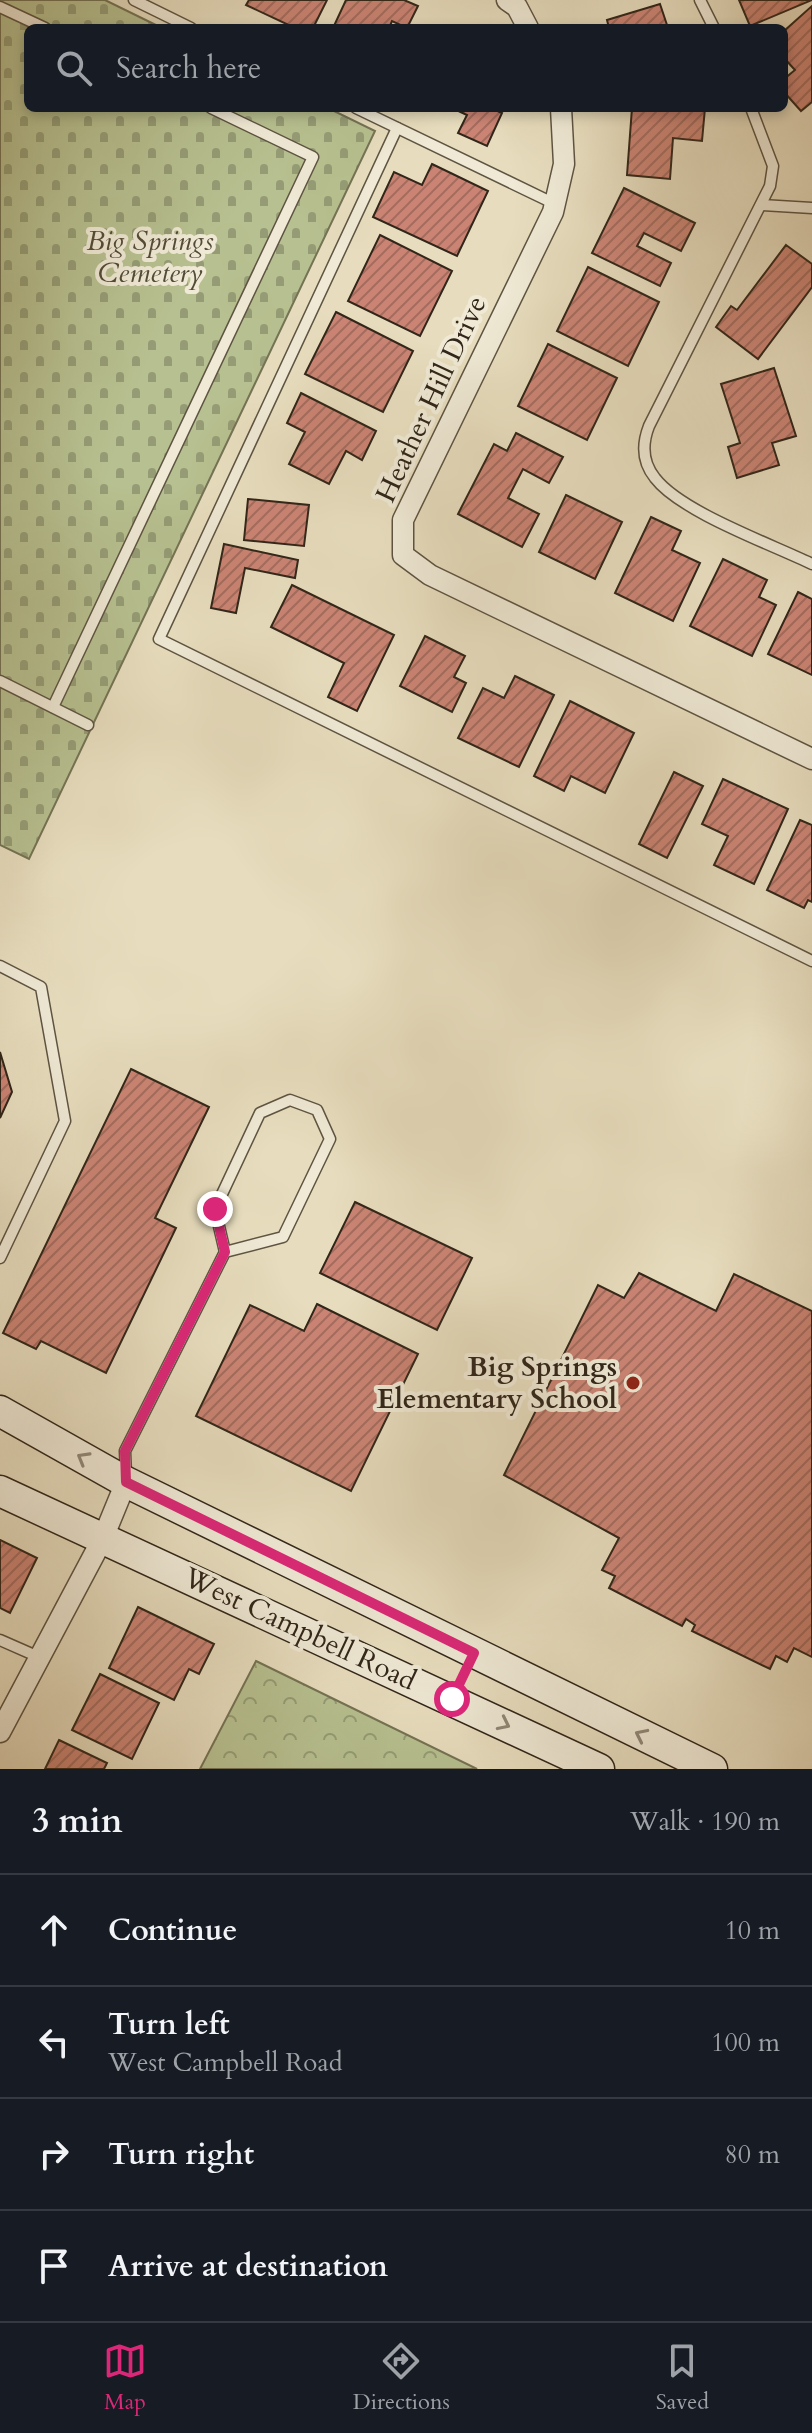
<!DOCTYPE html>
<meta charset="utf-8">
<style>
:root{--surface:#171b24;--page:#242831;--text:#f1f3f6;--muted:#9ea1a6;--line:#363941;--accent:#db2777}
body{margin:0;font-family:Cardo,serif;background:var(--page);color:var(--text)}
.stop{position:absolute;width:24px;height:24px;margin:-18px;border:6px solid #db2777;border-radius:50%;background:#fff}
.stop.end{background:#db2777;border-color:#fff;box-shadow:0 2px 8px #0008}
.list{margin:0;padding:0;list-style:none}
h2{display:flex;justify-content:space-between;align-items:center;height:104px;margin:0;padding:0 32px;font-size:34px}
h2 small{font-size:26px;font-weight:400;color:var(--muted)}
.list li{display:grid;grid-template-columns:52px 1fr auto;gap:24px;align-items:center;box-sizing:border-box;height:112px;padding:0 32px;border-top:2px solid var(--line)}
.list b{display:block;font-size:30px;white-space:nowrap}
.list p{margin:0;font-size:26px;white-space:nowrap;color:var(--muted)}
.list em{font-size:26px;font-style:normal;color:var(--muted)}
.icon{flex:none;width:44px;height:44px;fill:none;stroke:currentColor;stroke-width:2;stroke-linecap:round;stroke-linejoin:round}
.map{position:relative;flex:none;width:812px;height:1769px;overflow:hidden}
.search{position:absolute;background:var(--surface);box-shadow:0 4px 12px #0003;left:24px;right:24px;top:24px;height:88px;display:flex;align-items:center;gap:20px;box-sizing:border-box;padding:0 28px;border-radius:12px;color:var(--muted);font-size:30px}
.sheet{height:552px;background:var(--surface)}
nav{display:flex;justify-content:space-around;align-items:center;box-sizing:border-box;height:112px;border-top:2px solid var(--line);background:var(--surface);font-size:22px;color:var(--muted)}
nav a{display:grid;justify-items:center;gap:4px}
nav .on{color:var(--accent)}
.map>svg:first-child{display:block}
.forest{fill:url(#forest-crowns);stroke:#747354;stroke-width:2}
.cemetery{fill:url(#cemetery-stones);stroke:#747354;stroke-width:2}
.building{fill:url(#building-hatch);stroke:#312619;stroke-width:2}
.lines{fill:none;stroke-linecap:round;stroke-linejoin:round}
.service-casing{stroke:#5e5442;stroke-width:13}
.minor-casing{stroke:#5e5442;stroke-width:23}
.secondary-casing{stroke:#312619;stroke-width:33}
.service{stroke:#efe9d5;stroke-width:10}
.minor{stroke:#efe9d5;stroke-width:20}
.secondary{stroke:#efe9d5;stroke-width:30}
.oneway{stroke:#908877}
.route{stroke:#db2777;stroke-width:10}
.poi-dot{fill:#8f2418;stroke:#efe9d5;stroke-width:3}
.labels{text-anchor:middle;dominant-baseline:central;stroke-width:8;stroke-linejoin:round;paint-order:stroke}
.park-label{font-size:28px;font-style:italic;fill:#524c37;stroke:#efe9d5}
.street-label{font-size:28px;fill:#312619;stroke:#efe9d5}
.poi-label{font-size:28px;font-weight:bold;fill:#312619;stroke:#efe9d5;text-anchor:end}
</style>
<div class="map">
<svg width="812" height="1769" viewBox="0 0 812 1769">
<defs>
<pattern id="forest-crowns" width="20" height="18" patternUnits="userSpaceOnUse" patternTransform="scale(2)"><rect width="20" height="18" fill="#b7c090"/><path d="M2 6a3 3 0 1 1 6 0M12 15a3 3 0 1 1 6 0" fill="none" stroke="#959c75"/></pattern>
<pattern id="cemetery-stones" width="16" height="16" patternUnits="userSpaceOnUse" patternTransform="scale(2)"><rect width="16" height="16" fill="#b7c090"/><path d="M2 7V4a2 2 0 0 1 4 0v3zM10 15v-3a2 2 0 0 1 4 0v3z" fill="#959c75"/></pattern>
<pattern id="building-hatch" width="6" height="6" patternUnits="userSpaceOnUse" patternTransform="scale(2)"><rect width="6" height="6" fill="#cb8474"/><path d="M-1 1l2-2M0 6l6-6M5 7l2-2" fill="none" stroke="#a56c5e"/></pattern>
</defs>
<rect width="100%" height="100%" fill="#e7ddbe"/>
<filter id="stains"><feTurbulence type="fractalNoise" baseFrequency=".0025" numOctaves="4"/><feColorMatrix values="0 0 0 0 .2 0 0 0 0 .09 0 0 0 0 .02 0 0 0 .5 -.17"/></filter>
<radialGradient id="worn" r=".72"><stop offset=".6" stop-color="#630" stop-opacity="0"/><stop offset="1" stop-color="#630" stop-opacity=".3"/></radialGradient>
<path class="forest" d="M256 1661 477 1769H200Z"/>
<path class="cemetery" d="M0 0H105L162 28H28V108H328L375 131 29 859 0 845Z"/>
<g class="building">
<path d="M249 0H327L313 28H295L246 5Z"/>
<path d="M346 0H404L418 6 407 28 392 21 389 28H333Z"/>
<path d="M739 0H812L750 26Z"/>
<path d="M660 4 668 28H609L607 20Z"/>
<path d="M812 6V102L801 111 784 92V79L795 70 784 58V31Z"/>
<path d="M452 108H491L502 113 487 146 458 133 467 115Z"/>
<path d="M632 108H705L702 141 673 138 670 179 627 175Z"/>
<path d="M432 164 488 191 457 256 373 217 394 172 422 185Z"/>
<path d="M624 188 695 223 681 251 644 233 637 246 671 263 660 286 592 253Z"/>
<path d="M380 235 452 271 420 336 348 301Z"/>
<path d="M786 245 812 264V287L758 359 716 327 731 306 737 310Z"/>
<path d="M588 267 659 302 628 366 557 331Z"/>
<path d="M336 312 413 351 383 412 305 374Z"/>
<path d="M548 344 617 378 587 440 518 406Z"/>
<path d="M774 368 796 436 772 443 779 465 737 478 728 447 740 443 721 384Z"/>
<path d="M301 393 376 431 362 460 346 451 329 484 289 464 305 432 287 423Z"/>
<path d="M516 433 563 457 549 483 523 469 508 498 539 514 522 547 458 514 494 444 507 451Z"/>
<path d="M566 495 622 522 595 579 539 552Z"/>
<path d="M248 499 309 505 304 546 244 540Z"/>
<path d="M651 517 681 531 672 550 700 563 673 621 615 593Z"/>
<path d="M224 544 298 560 295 578 245 568 236 613 211 608Z"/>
<path d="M723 559 767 580 759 597 776 605 752 656 690 626Z"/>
<path d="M292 585 394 635 357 711 328 697 344 663 271 627Z"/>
<path d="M798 592 812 599V675L768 654Z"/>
<path d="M425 636 465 656 454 677 466 683 452 712 400 686Z"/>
<path d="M515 676 554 695 519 767 458 738 483 688 504 698Z"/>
<path d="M570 701 634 733 605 793 571 776 564 791 534 776Z"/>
<path d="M674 772 703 786 667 858 639 844Z"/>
<path d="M723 779 788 809 754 884 714 865 728 836 702 824Z"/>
<path d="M800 820 812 825V902L808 900 804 908 767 890Z"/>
<path d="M0 1052 12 1092 0 1118Z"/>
<path d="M131 1069 209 1107 155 1218 176 1228 106 1373 41 1341 36 1349 3 1333Z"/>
<path d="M355 1202 472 1258 437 1330 320 1273Z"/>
<path d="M639 1273 716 1311 734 1274 812 1311V1657L794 1648 787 1662 776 1656 770 1669 692 1631 695 1625 686 1619 682 1626 609 1588 615 1576 602 1570 619 1538 504 1475 598 1285 624 1298Z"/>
<path d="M317 1304 418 1354 351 1491 196 1416 250 1305 304 1331Z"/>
<path d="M0 1540 37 1558 10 1613 0 1608Z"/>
<path d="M138 1607 214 1644 199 1674 189 1669 174 1700 109 1668Z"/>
<path d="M100 1674 159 1703 132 1759 72 1730Z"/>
<path d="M59 1740 107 1763 104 1769H45Z"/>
</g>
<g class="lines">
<g class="service-casing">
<g id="service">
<path d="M134 0 191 28"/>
<path d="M700 0 714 28"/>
<path d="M0 7 45 28"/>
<path d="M356 108 555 204"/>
<path d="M751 108 773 166 770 186 649 426C642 444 642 462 655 478 681 512 771 544 812 564"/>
<path d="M397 128 159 639 812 961"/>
<path d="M761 205 812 208"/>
<path d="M0 681 88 725"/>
<path d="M53 707 313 157 211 108"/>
<path d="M0 966 41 987 65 1121 0 1258"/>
<path d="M126 1476 125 1451 225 1252 215 1209 260 1113 290 1100 317 1110 330 1139 283 1237 225 1252"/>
<path d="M0 1640 41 1658"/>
</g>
</g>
<g class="minor-casing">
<g id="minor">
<path d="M507 0 517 7 528 28"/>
<path d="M561 108 564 164 553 212 403 520V555L430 575 812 759"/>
<path d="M0 1732 103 1538 126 1482"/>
</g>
</g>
<g class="secondary-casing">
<g id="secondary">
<path d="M0 1411 126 1482 712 1769"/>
<path d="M0 1491 599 1769"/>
</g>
</g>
<use href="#service" class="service"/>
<use href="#minor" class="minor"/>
<use href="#secondary" class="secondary"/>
</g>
<defs><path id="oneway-chevron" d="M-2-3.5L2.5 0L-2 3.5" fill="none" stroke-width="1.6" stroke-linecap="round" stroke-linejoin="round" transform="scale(2)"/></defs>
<g class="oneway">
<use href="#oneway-chevron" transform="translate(83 1458) rotate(-150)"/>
<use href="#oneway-chevron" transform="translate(504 1724) rotate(26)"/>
<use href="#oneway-chevron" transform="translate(641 1735) rotate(-154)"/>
</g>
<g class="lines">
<path class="route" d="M215 1209 225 1252 125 1451 126 1482 474 1653 452 1699"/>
</g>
<circle class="poi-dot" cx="633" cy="1383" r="8"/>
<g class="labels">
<g class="park-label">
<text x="150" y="241">Big Springs<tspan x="150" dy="32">Cemetery</tspan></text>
</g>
<g class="street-label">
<text transform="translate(431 399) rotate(-65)">Heather Hill Drive</text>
<text transform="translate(300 1629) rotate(25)">West Campbell Road</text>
</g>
<g class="poi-label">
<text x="617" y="1367">Big Springs<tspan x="617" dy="32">Elementary School</tspan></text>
</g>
</g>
<rect width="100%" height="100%" filter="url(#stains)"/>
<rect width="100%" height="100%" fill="url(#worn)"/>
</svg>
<div class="stop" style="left:452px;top:1699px"></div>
<div class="stop end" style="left:215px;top:1209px"></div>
<div class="search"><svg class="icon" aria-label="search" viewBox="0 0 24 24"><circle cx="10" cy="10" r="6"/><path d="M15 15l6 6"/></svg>Search here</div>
</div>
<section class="sheet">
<h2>3 min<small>Walk · 190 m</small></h2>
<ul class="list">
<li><svg class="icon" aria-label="ahead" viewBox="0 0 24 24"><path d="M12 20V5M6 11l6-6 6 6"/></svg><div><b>Continue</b></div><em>10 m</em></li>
<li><svg class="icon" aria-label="left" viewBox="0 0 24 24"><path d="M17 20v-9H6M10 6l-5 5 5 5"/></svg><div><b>Turn left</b><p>West Campbell Road</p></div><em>100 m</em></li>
<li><svg class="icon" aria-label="right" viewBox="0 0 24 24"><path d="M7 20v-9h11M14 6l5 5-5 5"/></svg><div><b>Turn right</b></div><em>80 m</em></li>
<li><svg class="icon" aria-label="arrive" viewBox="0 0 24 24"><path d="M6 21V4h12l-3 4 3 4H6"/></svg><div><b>Arrive at destination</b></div></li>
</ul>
</section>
<nav>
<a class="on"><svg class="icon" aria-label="map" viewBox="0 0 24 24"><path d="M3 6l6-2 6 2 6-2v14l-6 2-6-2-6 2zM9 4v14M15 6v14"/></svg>Map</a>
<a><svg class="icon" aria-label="directions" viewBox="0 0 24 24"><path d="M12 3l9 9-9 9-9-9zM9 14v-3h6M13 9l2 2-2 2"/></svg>Directions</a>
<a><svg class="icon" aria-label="saved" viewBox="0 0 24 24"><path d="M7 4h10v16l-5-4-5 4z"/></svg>Saved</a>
</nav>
